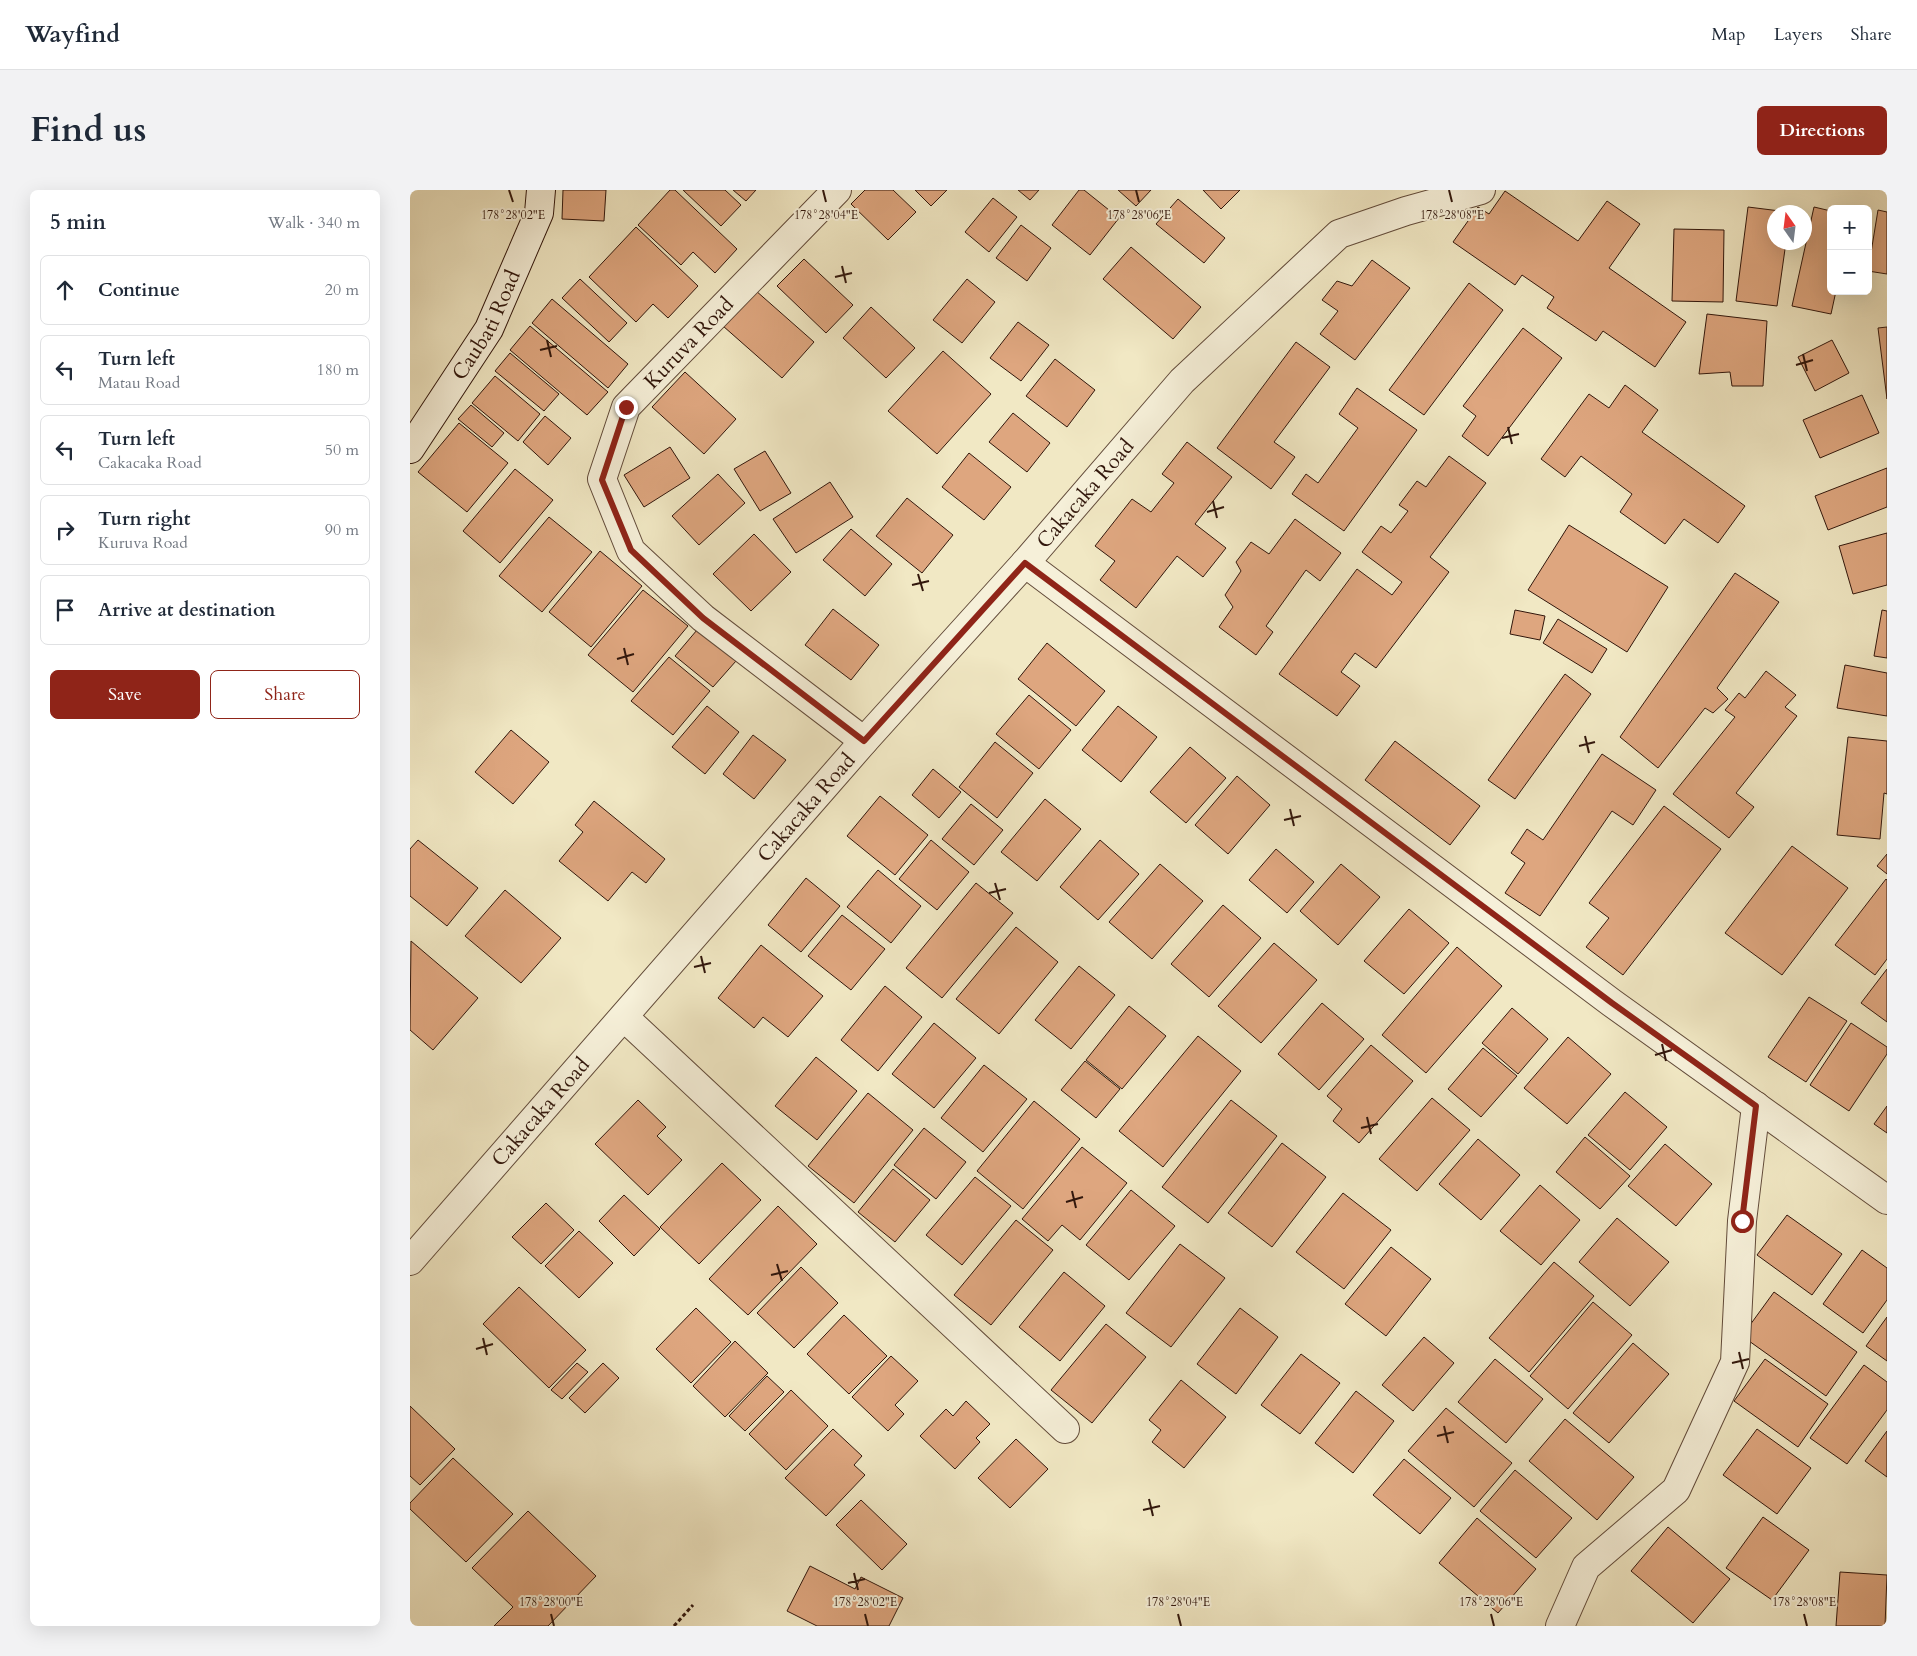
<!DOCTYPE html>
<meta charset="utf-8">
<style>
:root{--surface:#fff;--page:#f2f2f3;--text:#1f2937;--muted:#747a83;--line:#e0e1e3;--accent:#8f2418}
body{margin:0;font-family:Cardo,serif;background:var(--page);color:var(--text)}
.controls{position:absolute;right:15px;top:15px;display:grid;overflow:hidden;border-radius:8px;box-shadow:0 5px 20px #0002}
.controls button{width:45px;height:45px;display:grid;place-items:center;padding:0;border:0;border-bottom:1px solid var(--line);background:var(--surface);color:var(--text);font:25px sans-serif}
.compass{position:absolute;left:1357px;top:15px;width:45px;height:45px;border-radius:50%;background:var(--surface);box-shadow:0 5px 20px #0002;rotate:346deg}
.stop{position:absolute;width:15px;height:15px;margin:-11px;border:4px solid #8f2418;border-radius:50%;background:#fff}
.stop.end{background:#8f2418;border-color:#fff;box-shadow:0 1px 5px #0008}
.list{margin:0;padding:0;list-style:none}
h2{display:flex;justify-content:space-between;align-items:center;height:65px;margin:0;padding:0 20px;font-size:21px}
h2 small{font-size:16px;font-weight:400;color:var(--muted)}
.list li{display:grid;grid-template-columns:32px 1fr auto;gap:15px;align-items:center;box-sizing:border-box;height:70px;margin:0 10px 10px;padding:0 10px;border:1px solid var(--line);border-radius:8px}
.list b{display:block;font-size:19px;white-space:nowrap}
.list p{margin:0;font-size:16px;white-space:nowrap;color:var(--muted)}
.list em{font-size:16px;font-style:normal;color:var(--muted)}
.actions{display:flex;gap:10px;padding:15px 20px}
.actions a{flex:1;padding:11px 0;border:1px solid var(--accent);border-radius:8px;text-align:center;font-size:18px;color:var(--accent)}
.actions .main{background:var(--accent);color:#fff}
.icon{flex:none;width:28px;height:28px;fill:none;stroke:currentColor;stroke-width:2;stroke-linecap:round;stroke-linejoin:round}
.map{position:relative;flex:none;width:1477px;height:1436px;overflow:hidden;border-radius:8px}
header{display:flex;align-items:center;gap:30px;box-sizing:border-box;height:70px;padding:0 25px;background:var(--surface);border-bottom:1px solid var(--line)}
header strong{font-size:24px}
nav{display:flex;gap:28px;margin-inline-start:auto;font-size:18px}
.intro{display:flex;align-items:center;justify-content:space-between;box-sizing:border-box;height:120px;padding:0 30px}
h1{margin:0;font-size:35px}
.button{padding:12px 22px;border-radius:8px;background:var(--accent);color:#fff;font-size:18px;font-weight:700}
main{display:flex;gap:30px;padding:0 30px}
aside{flex:1;background:var(--surface);border-radius:8px;box-shadow:0 5px 20px #0002}
.map>svg:first-child{display:block}
.building{fill:#dea67f;stroke:#32170c}
.lines{fill:none;stroke-linecap:round;stroke-linejoin:round}
.street-casing{stroke:#624b3a;stroke-width:30}
.secondary-casing{stroke:#32170c;stroke-width:30}
.path{stroke:#32170c;stroke-width:3;stroke-dasharray:4 2.5;stroke-linecap:butt}
.street{stroke:#f6f0d9;stroke-width:28}
.secondary{stroke:#f6f0d9;stroke-width:28}
.route{stroke:#8f2418;stroke-width:6}
.ticks{fill:none;stroke:#32170c;stroke-width:2}
.labels{text-anchor:middle;dominant-baseline:central;stroke-width:4;stroke-linejoin:round;paint-order:stroke}
.street-label{font-size:21px;fill:#32170c;stroke:#f6f0d9}
.ticks-label{font-size:12px;text-anchor:middle;fill:#32170c;stroke:#f6f0d9;stroke-width:4;stroke-linejoin:round;paint-order:stroke}
</style>
<header>
<strong>Wayfind</strong>
<nav><a>Map</a><a>Layers</a><a>Share</a></nav>
</header>
<div class="intro"><h1>Find us</h1><a class="button">Directions</a></div>
<main>
<aside>
<h2>5 min<small>Walk · 340 m</small></h2>
<ul class="list">
<li><svg class="icon" aria-label="ahead" viewBox="0 0 24 24"><path d="M12 20V5M6 11l6-6 6 6"/></svg><div><b>Continue</b></div><em>20 m</em></li>
<li><svg class="icon" aria-label="left" viewBox="0 0 24 24"><path d="M17 20v-9H6M10 6l-5 5 5 5"/></svg><div><b>Turn left</b><p>Matau Road</p></div><em>180 m</em></li>
<li><svg class="icon" aria-label="left" viewBox="0 0 24 24"><path d="M17 20v-9H6M10 6l-5 5 5 5"/></svg><div><b>Turn left</b><p>Cakacaka Road</p></div><em>50 m</em></li>
<li><svg class="icon" aria-label="right" viewBox="0 0 24 24"><path d="M7 20v-9h11M14 6l5 5-5 5"/></svg><div><b>Turn right</b><p>Kuruva Road</p></div><em>90 m</em></li>
<li><svg class="icon" aria-label="arrive" viewBox="0 0 24 24"><path d="M6 21V4h12l-3 4 3 4H6"/></svg><div><b>Arrive at destination</b></div></li>
</ul>
<div class="actions"><a class="main">Save</a><a>Share</a></div>
</aside>
<div class="map">
<svg width="1477" height="1436" viewBox="0 0 1477 1436">
<rect width="100%" height="100%" fill="#f1e8c4"/>
<filter id="stains"><feTurbulence type="fractalNoise" baseFrequency=".004" numOctaves="4"/><feColorMatrix values="0 0 0 0 .2 0 0 0 0 .09 0 0 0 0 .02 0 0 0 .5 -.17"/></filter>
<radialGradient id="worn" r=".72"><stop offset=".6" stop-color="#630" stop-opacity="0"/><stop offset="1" stop-color="#630" stop-opacity=".3"/></radialGradient>
<g class="building">
<path d="M153 0H196L194 31 152 29Z"/>
<path d="M260 0H265L327 59 305 83 283 62 271 75 228 35Z"/>
<path d="M273 0H315L331 15 311 36Z"/>
<path d="M323 0H346L336 11Z"/>
<path d="M455 0H483L506 22 478 50 441 14Z"/>
<path d="M505 0H537L521 16Z"/>
<path d="M608 0H629L620 10Z"/>
<path d="M669 0H674L709 28 680 65 642 35Z"/>
<path d="M708 0H741L726 16Z"/>
<path d="M793 0H830L811 19Z"/>
<path d="M1095 1 1168 51 1197 11 1230 34 1199 78 1276 132 1245 177 1193 141 1186 151 1137 118 1144 107 1112 85 1105 95 1043 52 1068 17 1079 24Z"/>
<path d="M583 8 607 27 579 62 555 42Z"/>
<path d="M768 9 815 48 794 73 746 34Z"/>
<path d="M1338 17 1378 22H1364V52H1376L1367 116 1326 111Z"/>
<path d="M1404 17 1421 21V101H1426L1421 124 1382 116Z"/>
<path d="M1468 20 1477 22V84L1458 81Z"/>
<path d="M611 35 641 58 617 91 586 68Z"/>
<path d="M226 37 288 96 258 128 243 114 226 132 179 87Z"/>
<path d="M1264 39 1314 40 1313 112 1262 111Z"/>
<path d="M721 57 791 117 763 149 693 89Z"/>
<path d="M394 69 443 115 416 143 367 96Z"/>
<path d="M962 70 1000 98 945 170 910 144 928 121 912 110 927 91 942 96Z"/>
<path d="M170 89 217 133 199 152 152 108Z"/>
<path d="M557 89 585 112 552 153 523 130Z"/>
<path d="M1059 93 1093 120 1014 225 979 200Z"/>
<path d="M345 100 404 152 372 188 313 136Z"/>
<path d="M142 109 218 174 198 198 122 133Z"/>
<path d="M461 117 505 158 476 188 433 148Z"/>
<path d="M1297 124 1357 131 1353 196H1322L1320 182 1289 184Z"/>
<path d="M608 132 639 155 611 191 580 168Z"/>
<path d="M120 136 198 202 177 225 100 160Z"/>
<path d="M1477 137V209L1468 138Z"/>
<path d="M1113 138 1152 168 1078 266 1052 246 1066 226 1053 216Z"/>
<path d="M1422 150 1439 183 1405 201 1388 167Z"/>
<path d="M886 152 920 177 864 252 885 267 861 299 807 258Z"/>
<path d="M533 161 581 204 527 264 478 221Z"/>
<path d="M100 163 149 204 134 221 85 181Z"/>
<path d="M645 169 685 200 657 237 616 206Z"/>
<path d="M275 182 326 229 294 264 242 217Z"/>
<path d="M85 186 130 224 108 251 62 213Z"/>
<path d="M1215 195 1248 220 1232 242 1335 316 1308 353 1274 329 1255 354 1210 322 1222 304 1171 266 1155 287 1131 269 1179 204 1199 218Z"/>
<path d="M947 198 1007 240 934 341 882 304 896 284 908 293 948 238 929 224Z"/>
<path d="M1452 205 1469 243 1410 268 1393 230Z"/>
<path d="M61 215 94 243 82 257 48 229Z"/>
<path d="M603 223 640 253 617 282 579 252Z"/>
<path d="M135 226 161 248 138 275 113 252Z"/>
<path d="M49 233 98 273 57 322 8 282Z"/>
<path d="M777 252 822 287 785 334 816 358 793 387 767 366 726 418 690 390 705 371 685 356 722 309 741 322 764 293 752 284Z"/>
<path d="M260 257 280 288 234 317 214 285Z"/>
<path d="M355 261 381 303 350 321 324 279Z"/>
<path d="M559 263 601 297 574 330 532 297Z"/>
<path d="M1039 266 1076 293 1020 367 1039 382 966 478 945 463 931 482 950 496 927 526 869 484 947 379 982 405 992 392 952 362 971 336 981 343 998 321 989 315 1007 291 1016 297Z"/>
<path d="M1477 278V317L1418 340 1405 306Z"/>
<path d="M105 279 143 310 90 373 53 341Z"/>
<path d="M308 284 335 313 289 355 262 326Z"/>
<path d="M420 292 443 327 386 363 363 329Z"/>
<path d="M497 308 543 345 512 383 466 346Z"/>
<path d="M139 327 182 362 132 422 89 386Z"/>
<path d="M885 329 931 363 910 391 896 380 856 436 863 442 846 465 809 437 823 417 815 405 831 381 826 372 841 352 859 364Z"/>
<path d="M1159 335 1258 397 1217 462 1118 400Z"/>
<path d="M441 339 482 374 455 406 413 370Z"/>
<path d="M1477 343V395L1443 404 1429 356Z"/>
<path d="M344 344 381 382 341 421 303 384Z"/>
<path d="M190 361 232 396 181 457 139 422Z"/>
<path d="M1325 383 1369 412 1307 498 1318 509 1303 523 1295 518 1248 578 1210 547Z"/>
<path d="M233 400 278 436 223 502 178 465Z"/>
<path d="M423 419 469 455 441 490 395 455Z"/>
<path d="M1105 420 1135 426 1130 450 1100 444Z"/>
<path d="M1472 420 1477 421V468L1464 466Z"/>
<path d="M1148 429 1197 459 1182 483 1133 453Z"/>
<path d="M287 440 326 471 303 497 265 466Z"/>
<path d="M637 453 695 501 666 536 608 489Z"/>
<path d="M259 467 300 501 263 545 221 511Z"/>
<path d="M1435 475 1477 483V526L1427 518Z"/>
<path d="M1356 481 1386 505 1375 517 1387 526 1326 603 1344 617 1319 648 1263 604 1325 527 1315 520 1329 503 1335 508Z"/>
<path d="M1155 484 1181 504 1105 609 1078 590Z"/>
<path d="M619 505 661 540 629 579 586 544Z"/>
<path d="M297 516 329 542 295 584 262 557Z"/>
<path d="M708 516 747 547 711 592 672 560Z"/>
<path d="M101 540 139 572 103 614 65 582Z"/>
<path d="M343 545 376 570 344 609 313 584Z"/>
<path d="M1438 547 1477 551V604L1474 603 1470 649 1427 645Z"/>
<path d="M985 551 1070 616 1040 655 955 590Z"/>
<path d="M585 552 623 583 587 628 549 597Z"/>
<path d="M780 557 816 588 776 633 740 602Z"/>
<path d="M1192 564 1246 600 1223 635 1202 621 1130 726 1095 703 1115 673 1101 663 1117 639 1133 650Z"/>
<path d="M523 579 551 602 529 628 502 605Z"/>
<path d="M827 586 860 615 818 664 785 635Z"/>
<path d="M470 606 518 645 485 685 437 646Z"/>
<path d="M635 609 671 639 627 691 591 662Z"/>
<path d="M184 611 255 669 236 693 222 682 198 711 149 671 173 642 165 635Z"/>
<path d="M561 614 593 640 564 675 532 649Z"/>
<path d="M1254 616 1311 659 1213 785 1176 757 1199 728 1179 713Z"/>
<path d="M8 650 68 698 37 736 0 706V659Z"/>
<path d="M521 650 559 682 527 720 489 689Z"/>
<path d="M690 650 729 684 688 730 650 697Z"/>
<path d="M1382 656 1438 698 1372 785 1315 743Z"/>
<path d="M866 659 904 692 877 723 839 690Z"/>
<path d="M1477 664V684L1467 676Z"/>
<path d="M750 674 793 711 742 769 699 732Z"/>
<path d="M931 674 970 707 928 755 890 721Z"/>
<path d="M468 680 511 716 481 753 437 717Z"/>
<path d="M396 688 430 716 391 762 358 735Z"/>
<path d="M1476 689 1477 690V769L1465 785 1425 755Z"/>
<path d="M566 693 603 723 532 808 496 778Z"/>
<path d="M95 700 151 748 111 793 55 746Z"/>
<path d="M813 715 851 748 799 807 761 774Z"/>
<path d="M999 719 1039 753 994 804 954 771Z"/>
<path d="M432 725 475 759 441 800 398 766Z"/>
<path d="M606 737 648 772 589 844 546 809Z"/>
<path d="M1 751 68 808 23 860 0 840Z"/>
<path d="M864 753 907 790 851 853 808 816Z"/>
<path d="M351 755 413 806 378 847 353 827 344 838 308 808Z"/>
<path d="M1047 757 1092 796 1016 883 972 845Z"/>
<path d="M669 776 705 805 661 859 625 830Z"/>
<path d="M1477 779V832L1451 813Z"/>
<path d="M475 796 512 827 468 881 431 850Z"/>
<path d="M1399 807 1437 831 1396 892 1358 867Z"/>
<path d="M912 813 954 849 909 900 868 864Z"/>
<path d="M719 816 756 846 712 899 676 870Z"/>
<path d="M1102 818 1138 849 1108 884 1072 853Z"/>
<path d="M524 833 566 868 524 918 482 884Z"/>
<path d="M1441 833 1477 857V864L1439 921 1400 895Z"/>
<path d="M788 846 831 881 753 977 709 941Z"/>
<path d="M1158 847 1201 884 1157 934 1114 898Z"/>
<path d="M961 855 1003 891 949 953 923 931 932 919 917 906Z"/>
<path d="M1073 858 1107 886 1071 927 1038 899Z"/>
<path d="M406 867 447 901 407 950 365 916Z"/>
<path d="M675 871 710 899 686 928 651 900Z"/>
<path d="M574 875 617 909 573 962 531 928Z"/>
<path d="M1215 902 1257 937 1220 980 1178 945Z"/>
<path d="M458 903 503 940 444 1013 398 976Z"/>
<path d="M1022 908 1060 940 1007 1001 969 969Z"/>
<path d="M228 910 256 937 247 946 272 970 238 1005 185 954Z"/>
<path d="M821 910 867 946 798 1033 752 997Z"/>
<path d="M624 911 670 949 613 1019 567 981Z"/>
<path d="M1477 916V943L1464 934Z"/>
<path d="M514 938 556 972 526 1009 484 975Z"/>
<path d="M1175 947 1220 986 1190 1019 1146 982Z"/>
<path d="M1068 949 1110 985 1071 1030 1029 994Z"/>
<path d="M872 953 916 987 862 1057 818 1023Z"/>
<path d="M1255 954 1302 994 1266 1036 1218 996Z"/>
<path d="M672 957 717 993 670 1050 652 1035 638 1051 612 1029Z"/>
<path d="M312 973 351 1010 289 1074 250 1037Z"/>
<path d="M483 979 520 1010 485 1052 448 1022Z"/>
<path d="M565 987 601 1016 552 1075 516 1045Z"/>
<path d="M1130 995 1170 1030 1131 1075 1090 1041Z"/>
<path d="M721 1000 765 1036 719 1090 676 1055Z"/>
<path d="M933 1003 981 1040 934 1099 886 1062Z"/>
<path d="M214 1005 250 1039 224 1066 189 1031Z"/>
<path d="M136 1013 164 1040 131 1074 102 1047Z"/>
<path d="M368 1016 407 1054 338 1125 299 1089Z"/>
<path d="M1377 1025 1432 1064 1402 1105 1347 1065Z"/>
<path d="M1207 1028 1259 1072 1220 1116 1169 1072Z"/>
<path d="M606 1030 643 1060 581 1135 544 1105Z"/>
<path d="M169 1041 203 1073 169 1108 135 1076Z"/>
<path d="M770 1054 815 1088 761 1157 716 1123Z"/>
<path d="M981 1057 1021 1089 976 1146 935 1114Z"/>
<path d="M1452 1060 1477 1078V1110L1453 1143 1413 1114Z"/>
<path d="M1144 1072 1184 1106 1119 1182 1079 1148Z"/>
<path d="M391 1077 428 1113 384 1158 347 1123Z"/>
<path d="M654 1082 695 1116 650 1171 609 1137Z"/>
<path d="M109 1097 176 1160 139 1198 73 1134Z"/>
<path d="M1364 1102 1447 1162 1416 1206 1332 1146Z"/>
<path d="M1183 1112 1222 1145 1158 1219 1120 1186Z"/>
<path d="M286 1118 321 1152 281 1193 246 1159Z"/>
<path d="M830 1118 868 1147 826 1204 787 1174Z"/>
<path d="M434 1125 477 1166 439 1204 397 1164Z"/>
<path d="M1477 1127V1171L1456 1156Z"/>
<path d="M696 1134 736 1167 682 1233 641 1200Z"/>
<path d="M1014 1147 1044 1173 1003 1221 972 1195Z"/>
<path d="M325 1151 358 1183 315 1227 283 1196Z"/>
<path d="M1223 1153 1259 1184 1199 1253 1163 1223Z"/>
<path d="M891 1164 930 1193 890 1244 851 1215Z"/>
<path d="M481 1166 508 1191 485 1215 494 1224 478 1241 442 1207Z"/>
<path d="M1085 1169 1133 1209 1096 1253 1048 1212Z"/>
<path d="M1355 1169 1418 1214 1388 1257 1324 1211Z"/>
<path d="M167 1173 178 1182 152 1209 141 1200Z"/>
<path d="M193 1173 209 1188 175 1223 159 1208Z"/>
<path d="M1454 1175 1477 1192V1220L1437 1274 1400 1248Z"/>
<path d="M357 1186 374 1202 335 1241 319 1226Z"/>
<path d="M771 1190 816 1227 774 1278 742 1252 751 1240 739 1230Z"/>
<path d="M381 1200 418 1236 376 1280 339 1244Z"/>
<path d="M946 1201 984 1231 943 1283 905 1253Z"/>
<path d="M556 1211 580 1234 566 1248 570 1252 545 1279 510 1246 536 1219 543 1226Z"/>
<path d="M0 1216 45 1259 10 1295 0 1286Z"/>
<path d="M1036 1218 1102 1273 1064 1317 998 1261Z"/>
<path d="M1155 1229 1224 1287 1187 1330 1119 1271Z"/>
<path d="M423 1239 452 1266 444 1275 455 1285 416 1326 375 1288Z"/>
<path d="M1347 1239 1401 1278 1367 1324 1313 1285Z"/>
<path d="M1477 1241V1287L1455 1271Z"/>
<path d="M606 1249 638 1279 600 1318 568 1288Z"/>
<path d="M43 1268 103 1324 56 1372 0 1319V1313Z"/>
<path d="M994 1269 1041 1308 1010 1344 963 1305Z"/>
<path d="M1105 1280 1162 1328 1126 1368 1070 1321Z"/>
<path d="M451 1310 497 1354 472 1380 426 1335Z"/>
<path d="M118 1321 186 1386 138 1436H84L103 1417 62 1378Z"/>
<path d="M1353 1327 1399 1360 1362 1410 1316 1378Z"/>
<path d="M1067 1328 1126 1379 1088 1423 1029 1373Z"/>
<path d="M1258 1337 1320 1389 1283 1433 1221 1381Z"/>
<path d="M400 1376 445 1399 451 1387 493 1408 479 1436H407L377 1421Z"/>
<path d="M1430 1382 1477 1385 1475 1436H1426Z"/>
</g>
<g class="lines">
<g class="street-casing">
<g id="street">
<path d="M427 0 216 217 192 289 221 361 293 428 454 551"/>
<path d="M615 373 1202 813 1477 1010"/>
<path d="M214 827 655 1239"/>
<path id="s1" d="M0 1071 454 551 615 373 772 191 929 44 996 21 1071 0"/>
<path d="M1150 1436 1176 1377 1266 1300 1325 1172 1332 1031 1346 916"/>
</g>
</g>
<g class="secondary-casing">
<g id="secondary">
<path id="s2" d="M0 259 79 139 129 23 131 0"/>
</g>
</g>
<path class="path" d="M264 1436 283 1415"/>
<use href="#street" class="street"/>
<use href="#secondary" class="secondary"/>
</g>
<g class="lines">
<path class="route" d="M216 217 192 290 221 360 293 428 454 551 615 373 1202 813 1346 916 1332 1031"/>
</g>
<path class="ticks" d="M99 0 103 12M413 0 416 12M726 0 729 12M1039 0 1042 12M432 76 436 93M425 87 442 83M137 150 141 167M130 160 147 156M1393 164 1397 181M1386 175 1403 170M1098 237 1102 254M1092 248 1109 244M803 311 807 328M797 322 814 317M508 384 513 401M502 395 519 391M214 458 218 475M207 469 224 464M1175 546 1179 563M1169 556 1185 552M880 619 884 636M874 630 891 626M585 693 590 710M579 703 596 699M291 766 295 783M284 777 301 773M1252 854 1256 871M1245 865 1262 860M957 927 961 944M951 938 968 934M662 1001 666 1018M656 1012 673 1007M367 1074 372 1091M361 1085 378 1081M73 1148 77 1165M66 1159 83 1154M1329 1162 1333 1179M1322 1173 1339 1169M1034 1236 1038 1253M1027 1246 1044 1242M739 1309 743 1326M733 1320 750 1316M444 1383 448 1400M438 1393 455 1389M141 1424 144 1436M455 1424 458 1436M768 1424 771 1436M1081 1424 1084 1436M1394 1424 1397 1436"/>
<g class="labels">
<g class="street-label">
<text stroke="none"><textPath href="#s2" startOffset="146">Caubati Road</textPath></text>
<text transform="translate(279 153) rotate(-46)">Kuruva Road</text>
<text stroke="none"><textPath href="#s1" startOffset="1022">Cakacaka Road</textPath></text>
<text stroke="none"><textPath href="#s1" startOffset="602">Cakacaka Road</textPath></text>
<text stroke="none"><textPath href="#s1" startOffset="198">Cakacaka Road</textPath></text>
</g>
</g>
<g class="ticks-label">
<text x="103" y="29">178°28'02"E</text>
<text x="416" y="29">178°28'04"E</text>
<text x="729" y="29">178°28'06"E</text>
<text x="1042" y="29">178°28'08"E</text>
<text x="141" y="1416">178°28'00"E</text>
<text x="455" y="1416">178°28'02"E</text>
<text x="768" y="1416">178°28'04"E</text>
<text x="1081" y="1416">178°28'06"E</text>
<text x="1394" y="1416">178°28'08"E</text>
</g>
<rect width="100%" height="100%" filter="url(#stains)"/>
<rect width="100%" height="100%" fill="url(#worn)"/>
</svg>
<div class="controls">
<button>+</button>
<button>−</button>
</div>
<svg class="compass" viewBox="-18 -18 36 36"><path d="M0-13l5 13h-10z" fill="#e53935"/><path d="M0 13l5-13h-10z" fill="#747a83"/></svg>
<div class="stop" style="left:1332px;top:1031px"></div>
<div class="stop end" style="left:216px;top:217px"></div>
</div>
</main>
